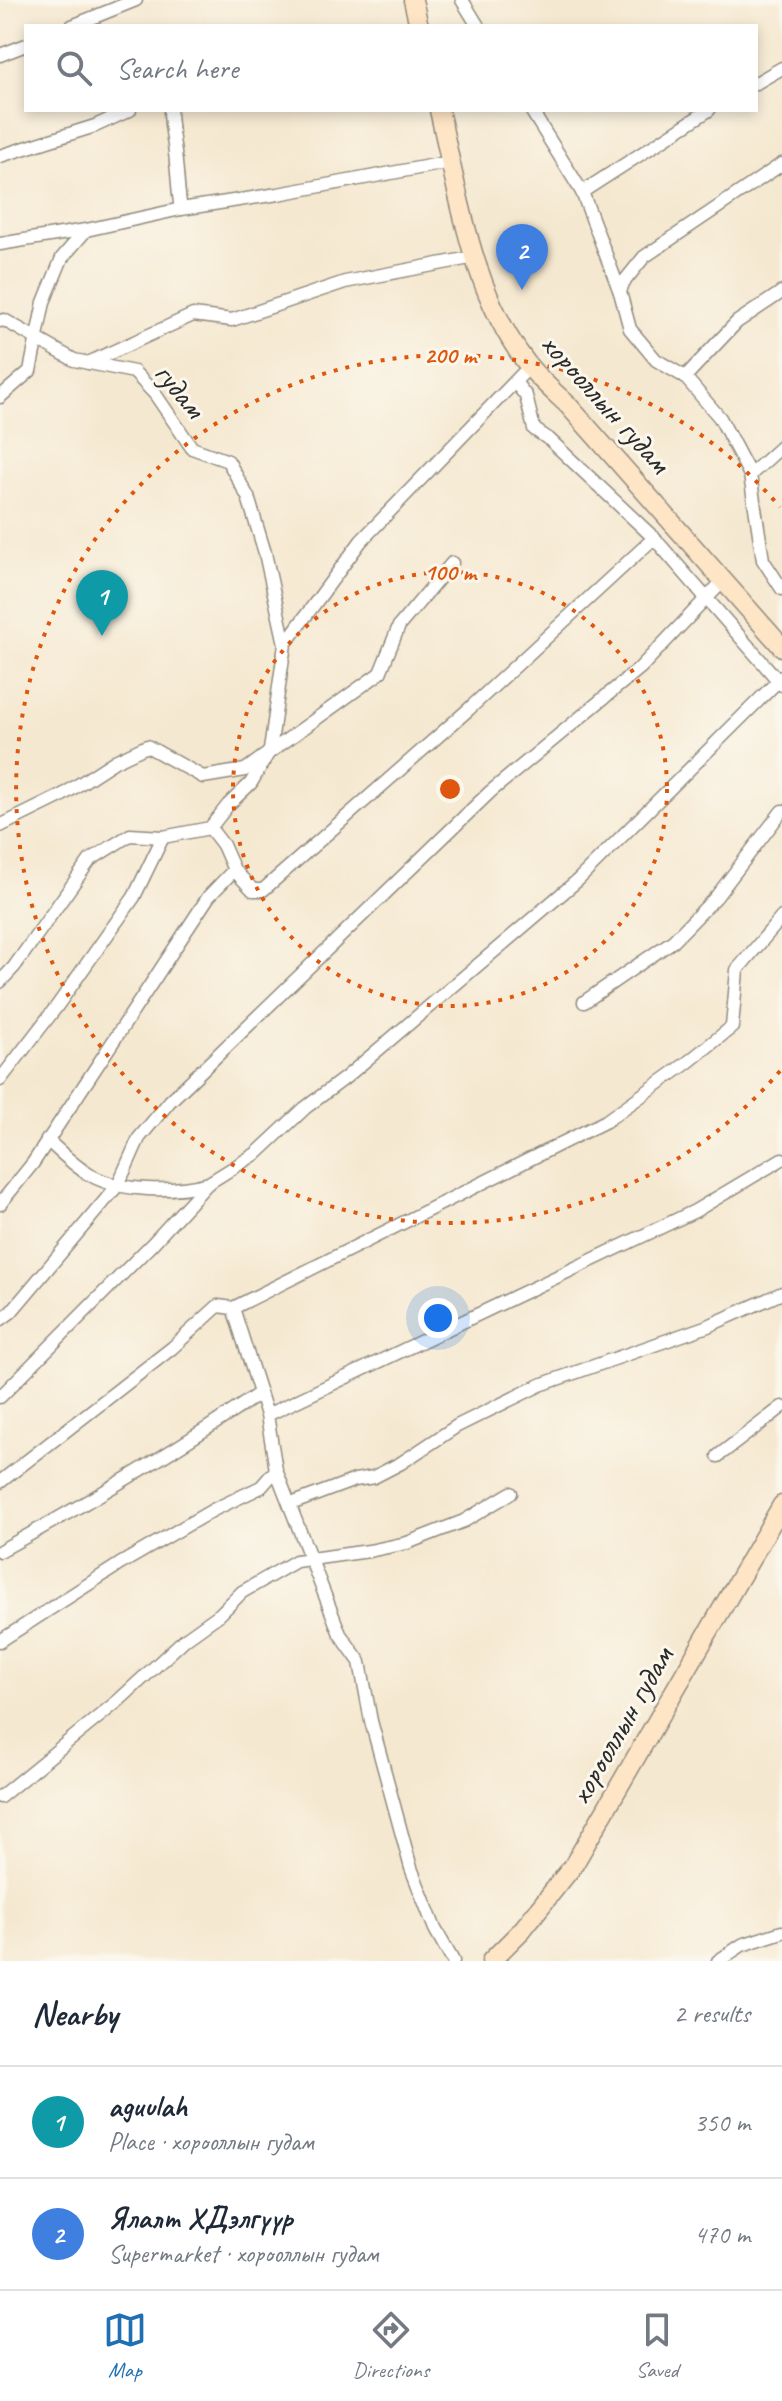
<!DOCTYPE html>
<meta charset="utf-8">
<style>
:root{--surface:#fff;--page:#f6f6f7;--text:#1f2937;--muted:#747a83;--line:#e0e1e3;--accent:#1f6fb2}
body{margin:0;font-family:Caveat,sans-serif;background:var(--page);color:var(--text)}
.you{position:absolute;left:438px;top:1318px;width:28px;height:28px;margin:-20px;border:6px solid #fff;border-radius:50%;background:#1a73e8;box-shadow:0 0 0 12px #1a73e833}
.badge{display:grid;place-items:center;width:52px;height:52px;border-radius:50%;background:var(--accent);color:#fff;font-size:26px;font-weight:700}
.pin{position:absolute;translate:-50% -66px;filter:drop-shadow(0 2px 4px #0008)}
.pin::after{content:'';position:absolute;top:42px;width:28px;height:24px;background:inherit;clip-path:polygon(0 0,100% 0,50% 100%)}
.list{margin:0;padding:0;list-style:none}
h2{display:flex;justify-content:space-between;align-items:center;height:104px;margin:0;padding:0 32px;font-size:34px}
h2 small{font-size:26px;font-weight:400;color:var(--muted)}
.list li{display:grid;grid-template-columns:52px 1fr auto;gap:24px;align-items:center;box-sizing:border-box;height:112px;padding:0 32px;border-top:2px solid var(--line)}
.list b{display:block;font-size:30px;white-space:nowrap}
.list p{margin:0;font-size:26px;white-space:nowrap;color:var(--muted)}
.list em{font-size:26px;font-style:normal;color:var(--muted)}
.icon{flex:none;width:44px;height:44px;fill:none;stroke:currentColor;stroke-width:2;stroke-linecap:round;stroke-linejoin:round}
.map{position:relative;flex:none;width:782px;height:1961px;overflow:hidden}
.search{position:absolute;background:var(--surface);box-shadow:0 4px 12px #0003;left:24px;right:24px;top:24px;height:88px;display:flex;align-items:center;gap:20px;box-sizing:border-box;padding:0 28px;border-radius:0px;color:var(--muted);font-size:30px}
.sheet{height:328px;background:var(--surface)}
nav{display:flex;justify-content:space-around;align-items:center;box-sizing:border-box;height:112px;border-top:2px solid var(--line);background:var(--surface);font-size:22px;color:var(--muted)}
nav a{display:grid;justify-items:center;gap:4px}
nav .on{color:var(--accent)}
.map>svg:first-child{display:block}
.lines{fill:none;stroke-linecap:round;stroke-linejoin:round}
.minor-casing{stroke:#908a7e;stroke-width:15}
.secondary-casing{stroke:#908a7e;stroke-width:21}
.minor{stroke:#fff;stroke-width:12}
.secondary{stroke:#fee5c5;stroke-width:18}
.ring{fill:none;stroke:#df570e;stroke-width:4;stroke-dasharray:4 8}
.labels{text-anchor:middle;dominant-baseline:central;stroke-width:6;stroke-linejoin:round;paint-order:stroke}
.street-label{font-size:32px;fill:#2b2b2b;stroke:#fbf7ec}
.centre{fill:#df570e;stroke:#fbf7ec;stroke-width:4}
.ring-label{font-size:24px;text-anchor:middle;font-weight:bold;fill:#df570e;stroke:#fbf7ec;stroke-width:6;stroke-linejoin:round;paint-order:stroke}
</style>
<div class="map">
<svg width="782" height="1961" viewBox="0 0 782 1961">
<rect width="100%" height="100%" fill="#fbf7ec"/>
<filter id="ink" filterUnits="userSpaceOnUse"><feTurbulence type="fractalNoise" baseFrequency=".0125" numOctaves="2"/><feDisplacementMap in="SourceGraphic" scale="16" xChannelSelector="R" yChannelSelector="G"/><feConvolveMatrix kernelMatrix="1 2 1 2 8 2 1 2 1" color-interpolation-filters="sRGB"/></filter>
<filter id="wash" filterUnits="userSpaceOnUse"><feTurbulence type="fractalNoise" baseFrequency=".006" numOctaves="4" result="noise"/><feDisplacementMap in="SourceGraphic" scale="32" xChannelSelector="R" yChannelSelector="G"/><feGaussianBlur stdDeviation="1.8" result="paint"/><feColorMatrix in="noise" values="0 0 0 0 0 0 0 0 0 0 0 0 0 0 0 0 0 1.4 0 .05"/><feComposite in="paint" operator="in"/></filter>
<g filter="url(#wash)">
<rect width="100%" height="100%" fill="#f5e8d0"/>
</g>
<g filter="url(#ink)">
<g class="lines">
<g class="minor-casing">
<g id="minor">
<path d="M462 0 478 26"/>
<path d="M72 26 136 0"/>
<path d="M0 55 26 45"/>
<path d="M756 83 782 68"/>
<path d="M531 110 582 192"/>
<path d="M0 156 95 126 130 110"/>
<path d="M782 164 644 257 623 283 620 292 630 329 656 360 685 377 720 418 750 475 763 560 782 589"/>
<path d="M181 209 278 194 451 162"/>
<path d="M0 244 86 230"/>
<path d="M620 292 582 192 709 110"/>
<path d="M0 321 4 320 74 360 134 372 155 394 192 448 228 461 248 497 265 553 285 644"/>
<path d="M88 363 193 315 232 320 345 282 475 257"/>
<path d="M685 377 737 322 782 292"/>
<path d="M515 382 526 396 534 429 550 440 654 538"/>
<path d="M0 397 30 371 44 302 62 258 86 230 181 209C178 193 178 179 176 163 175 145 170 128 170 110"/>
<path d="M750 475 782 446"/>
<path d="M0 826 61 796 115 761 147 746 203 777 245 770 380 673 399 626 452 563"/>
<path d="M234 870 253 890H263L469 709 654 538 782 685"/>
<path d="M0 982 14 967 90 860 130 835 163 837 210 828 228 805 251 783 270 750 285 644 361 541 529 367"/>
<path d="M584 1002 673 941 716 897 782 811"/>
<path d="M0 1080 57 1006 134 897 163 837"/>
<path d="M47 1140C61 1152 76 1168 92 1176 122 1192 173 1192 205 1184"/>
<path d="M0 1204 33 1163 209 896 234 870 223 845 210 828"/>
<path d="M233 1308 606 1121 687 1063 732 1027 737 970 782 917"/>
<path d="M0 1320 11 1312 118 1185 139 1138 170 1101 490 792 640 668 724 580"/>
<path d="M0 1397 153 1243 207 1184 257 1153 305 1108 345 1078 578 880 782 677"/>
<path d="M267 1415 695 1211 782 1159"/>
<path d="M718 1456 782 1407"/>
<path d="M0 1482 172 1348 218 1306 233 1308 267 1415 276 1470 340 1634 360 1662 371 1721 411 1868 435 1929 453 1961"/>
<path d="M291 1504 355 1480 374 1477 401 1463 457 1426 540 1385 708 1326 782 1293"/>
<path d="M0 1551C89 1502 176 1451 260 1393"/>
<path d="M0 1641 120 1564 213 1510 261 1487 276 1470"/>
<path d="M0 1797 118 1701 185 1639 220 1614 242 1592 296 1561 369 1551 407 1543 464 1521 511 1493"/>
<path d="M718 1961 742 1945 782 1932"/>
</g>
</g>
<g class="secondary-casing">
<g id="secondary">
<path d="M413 0 419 26"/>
<path d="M439 110C459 196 472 293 528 365 539 379 554 392 567 404L782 647"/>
<path d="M491 1961 522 1930 573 1866 782 1505"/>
</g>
</g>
<use href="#minor" class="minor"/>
<use href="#secondary" class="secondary"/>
</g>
</g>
<g class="ring">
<circle cx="450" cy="789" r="217"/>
<path d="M780 1071A434 434 0 1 1 780 507"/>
</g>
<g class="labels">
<g class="street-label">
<text transform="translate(180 390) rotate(51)">гудам</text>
<text transform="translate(606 403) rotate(48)">хорооллын гудам</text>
<text transform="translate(621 1725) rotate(-60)">хорооллын гудам</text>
</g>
</g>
<circle cx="450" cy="789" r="12" class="centre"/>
<g class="ring-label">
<text x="450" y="363">200 m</text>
<text x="450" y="580">100 m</text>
</g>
</svg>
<div class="you"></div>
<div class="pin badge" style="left:102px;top:636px;background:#0f9aa8">1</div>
<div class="pin badge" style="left:522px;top:290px;background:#3f7fe0">2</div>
<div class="search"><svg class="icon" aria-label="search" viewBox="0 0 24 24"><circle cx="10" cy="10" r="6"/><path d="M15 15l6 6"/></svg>Search here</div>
</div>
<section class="sheet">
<h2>Nearby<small>2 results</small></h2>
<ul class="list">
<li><span class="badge" style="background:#0f9aa8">1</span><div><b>aguulah</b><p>Place · хорооллын гудам</p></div><em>350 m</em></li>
<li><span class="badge" style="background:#3f7fe0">2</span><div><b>Ялалт ХДэлгүүр</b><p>Supermarket · хорооллын гудам</p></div><em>470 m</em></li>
</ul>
</section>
<nav>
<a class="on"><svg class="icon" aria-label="map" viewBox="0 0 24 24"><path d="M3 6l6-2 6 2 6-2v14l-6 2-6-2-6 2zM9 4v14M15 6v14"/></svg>Map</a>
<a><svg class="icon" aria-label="directions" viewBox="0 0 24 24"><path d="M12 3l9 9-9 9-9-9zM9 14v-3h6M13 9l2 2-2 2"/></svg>Directions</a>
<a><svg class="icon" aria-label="saved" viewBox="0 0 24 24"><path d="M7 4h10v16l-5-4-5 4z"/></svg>Saved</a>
</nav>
